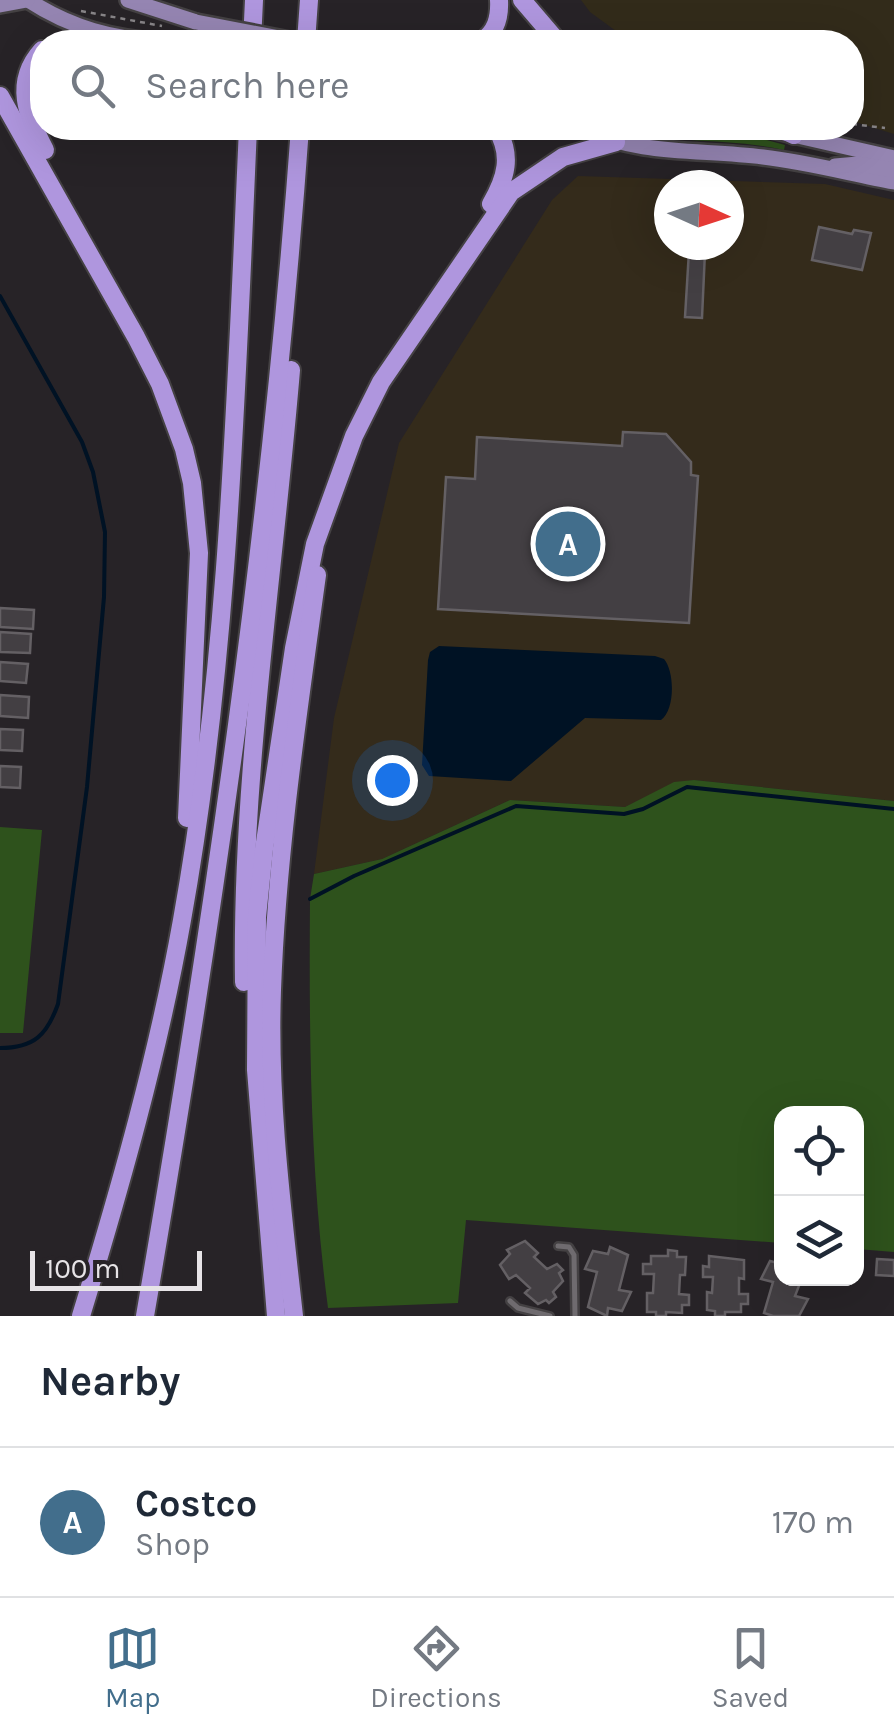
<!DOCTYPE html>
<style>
:root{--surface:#fff;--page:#f2f2f3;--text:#1f2937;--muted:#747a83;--line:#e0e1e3;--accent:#426e8c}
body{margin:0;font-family:Karla,sans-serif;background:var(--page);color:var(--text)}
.controls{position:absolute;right:30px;bottom:30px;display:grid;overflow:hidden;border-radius:20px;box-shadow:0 10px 40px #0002}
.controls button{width:90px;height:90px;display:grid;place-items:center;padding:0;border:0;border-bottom:2px solid var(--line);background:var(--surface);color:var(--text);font:50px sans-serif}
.compass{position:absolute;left:654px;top:170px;width:90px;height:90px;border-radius:50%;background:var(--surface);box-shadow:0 10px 40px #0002;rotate:93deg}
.scale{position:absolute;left:30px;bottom:25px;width:172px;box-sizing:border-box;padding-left:10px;border:5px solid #e7e4e7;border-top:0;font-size:28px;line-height:35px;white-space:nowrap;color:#e7e4e7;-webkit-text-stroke:8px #272327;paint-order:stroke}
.you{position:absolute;left:392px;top:780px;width:35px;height:35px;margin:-25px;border:8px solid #fff;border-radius:50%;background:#1a73e8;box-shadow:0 0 0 15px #1a73e833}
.badge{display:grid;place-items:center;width:65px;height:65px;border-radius:50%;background:var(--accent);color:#fff;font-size:32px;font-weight:700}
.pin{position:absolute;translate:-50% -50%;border:5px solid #fff;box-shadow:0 2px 10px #0006}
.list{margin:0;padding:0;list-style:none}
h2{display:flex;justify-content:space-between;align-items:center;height:130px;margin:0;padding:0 40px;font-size:42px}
h2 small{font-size:32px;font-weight:400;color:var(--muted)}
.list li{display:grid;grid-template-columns:65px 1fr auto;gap:30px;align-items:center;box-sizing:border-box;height:150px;padding:0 40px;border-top:2px solid var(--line)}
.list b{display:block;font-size:38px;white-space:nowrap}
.list p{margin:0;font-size:32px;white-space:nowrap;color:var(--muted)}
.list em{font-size:32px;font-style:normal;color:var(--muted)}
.icon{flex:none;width:55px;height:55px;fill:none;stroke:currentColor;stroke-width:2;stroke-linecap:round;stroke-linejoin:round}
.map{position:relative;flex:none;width:894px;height:1316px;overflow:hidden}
.search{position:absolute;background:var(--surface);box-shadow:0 10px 40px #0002;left:30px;right:30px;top:30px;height:110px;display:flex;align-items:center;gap:25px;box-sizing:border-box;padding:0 35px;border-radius:40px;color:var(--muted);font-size:38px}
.sheet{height:280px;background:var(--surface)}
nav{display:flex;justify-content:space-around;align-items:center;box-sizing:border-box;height:140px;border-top:2px solid var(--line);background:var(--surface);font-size:28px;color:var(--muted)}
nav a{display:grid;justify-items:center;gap:5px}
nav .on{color:var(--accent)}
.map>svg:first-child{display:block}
.commercial{fill:#342b1b;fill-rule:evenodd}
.medical{fill:#322b1a}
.green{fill:#2e521c}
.water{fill:#001224}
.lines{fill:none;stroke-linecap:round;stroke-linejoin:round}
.stream{stroke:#001224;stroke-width:4}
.building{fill:#433f43;stroke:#646064;stroke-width:2.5}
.lane-casing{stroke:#444143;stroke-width:10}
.primary-casing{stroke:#444143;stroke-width:20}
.highway-casing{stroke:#444143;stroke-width:22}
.path{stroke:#888588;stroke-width:2.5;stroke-dasharray:5 5;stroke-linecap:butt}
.lane{stroke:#6f6b6f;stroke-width:5}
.primary{stroke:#9585b2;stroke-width:15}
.highway{stroke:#af96de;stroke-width:18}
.primary-bridge-casing{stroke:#444143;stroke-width:20;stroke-linecap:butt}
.primary-bridge{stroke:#9585b2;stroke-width:15}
</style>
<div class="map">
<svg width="894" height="1316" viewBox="0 0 894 1316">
<rect width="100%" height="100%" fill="#272327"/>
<path class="commercial" d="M578 176 825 184 894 200V801L694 780 674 783 625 807 510 800 382 859 314 874 334 718 399 443 552 200ZM669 185H729V245H669Z"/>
<path class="medical" d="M581 0H894V134L852 121V42H631L590 12Z"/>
<g class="green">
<path d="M614 128H722L785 145 784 150C728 137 669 145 614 128Z"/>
<path d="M694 780 894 801V1252L857 1249 856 1114H782L781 1243 466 1220 458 1303 328 1308C310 1172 309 1036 310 899L314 874 382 859 510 800 625 807 674 782Z"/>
<path d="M0 827 42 830 23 1033H0Z"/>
</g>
<path class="water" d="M439 646 655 656 664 659C675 672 675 710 661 720L585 718 511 781 429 776 422 765 428 660 430 652Z"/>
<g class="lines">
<g class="stream">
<path d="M0 296 82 442 93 472 105 532 104 597 87 787 58 1004C47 1035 34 1048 0 1048"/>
<path d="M310 899 354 876 516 806 624 814 643 809 687 787 894 809"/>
</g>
</g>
<g class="building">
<path d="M819 227 852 234 854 230 871 233 862 270 812 260Z"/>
<path d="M689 251 705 252 702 318 685 317Z"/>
<path d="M623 432 666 434 691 462V475L698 476 689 623 438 609 446 477 475 479 477 437 622 446Z"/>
<path d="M0 608 34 610 33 629 0 627Z"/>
<path d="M0 632 31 634 30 653 0 652Z"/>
<path d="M0 662 28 664 26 683 0 681Z"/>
<path d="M0 695 29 697 28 718 0 716Z"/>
<path d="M0 729 23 730 22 751 0 750Z"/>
<path d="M0 766 21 767 20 788 0 787Z"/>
<path d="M525 1241 538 1253 534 1257 547 1269 557 1264 563 1270 559 1273 563 1281 553 1292 556 1297 549 1303 546 1300 538 1304 525 1293 530 1288 516 1275 509 1279 500 1265 510 1254 507 1250Z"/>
<path d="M610 1247 628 1255 619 1290 631 1292 622 1311 608 1308 607 1316 588 1307 597 1272 585 1269 593 1251 608 1254Z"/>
<path d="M668 1250 677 1251V1257H686L685 1275H680L679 1294 689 1295V1305H682V1313L666 1312V1316H656V1312H647V1293H653L654 1274H643V1264H651V1256H668Z"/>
<path d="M709 1256 744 1260V1279L739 1278V1294H748V1304H741V1312H725V1316H715V1311L707 1310V1292L712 1293 713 1277H703V1266L709 1267Z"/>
<path d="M877 1259 894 1260V1276L876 1275Z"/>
<path d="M770 1261 782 1264V1278H802L795 1296 808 1299 799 1316H773L764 1313 773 1282 761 1279Z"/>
</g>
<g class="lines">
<g class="lane-casing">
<g id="lane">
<path d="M558 1246 569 1247 574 1255 575 1316"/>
<path d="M510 1301 518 1308 550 1316"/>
</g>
</g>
<g class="primary-casing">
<g id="primary">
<path d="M28 0C71 28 113 39 164 42"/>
<path d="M128 0 196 22"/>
<path d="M0 5 27 0"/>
<path d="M579 128C641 156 698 149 763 157 807 162 851 174 894 182"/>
<path d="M763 128 894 158"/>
<path d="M835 166 858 164 894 170"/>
</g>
</g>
<g class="highway-casing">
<g id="highway">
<path d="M522 0 558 42"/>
<path d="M64 42H75"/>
<path d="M252 42 254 0"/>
<path d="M306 42 309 0"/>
<path d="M481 42C496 32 500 18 499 0"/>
<path d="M42 50C13 82 27 116 45 150"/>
<path d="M0 96 136 337 160 384 184 449 192 483 199 553 187 818"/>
<path d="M779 128 794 135"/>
<path d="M491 204C506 178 513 155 496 128"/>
<path d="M244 982C241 776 274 574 291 370"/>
<path d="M81 1316C121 1185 158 1055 182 920 229 659 236 392 248 128"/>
<path d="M145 1316C213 922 271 527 300 128"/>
<path d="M276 1316 256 1070 257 917 264 849 294 648 315 544 354 436 381 382 511 192 563 157 616 142"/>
<path d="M294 1316C282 1208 268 1099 272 990 277 851 298 713 317 575"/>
</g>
</g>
<g class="path">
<path d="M81 11 162 26"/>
<path d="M852 124 885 128"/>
</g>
<use href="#lane" class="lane"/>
<use href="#primary" class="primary"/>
<use href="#highway" class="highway"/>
<g class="primary-bridge-casing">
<path id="primary-bridge" d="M196 22 300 42"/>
</g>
<use href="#primary-bridge" class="primary-bridge"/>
</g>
</svg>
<div class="controls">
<button><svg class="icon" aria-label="locate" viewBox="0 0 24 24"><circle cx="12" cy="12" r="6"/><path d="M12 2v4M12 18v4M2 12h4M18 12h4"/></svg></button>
<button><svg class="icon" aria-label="layers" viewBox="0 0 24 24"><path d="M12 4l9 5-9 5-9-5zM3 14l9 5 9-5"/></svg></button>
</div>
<svg class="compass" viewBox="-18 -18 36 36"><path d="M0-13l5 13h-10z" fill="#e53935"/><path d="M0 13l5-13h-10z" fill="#747a83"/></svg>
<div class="scale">100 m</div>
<div class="you"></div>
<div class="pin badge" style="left:568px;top:544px">A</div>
<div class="search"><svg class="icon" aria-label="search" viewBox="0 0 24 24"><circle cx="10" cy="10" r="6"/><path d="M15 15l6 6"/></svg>Search here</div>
</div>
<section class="sheet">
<h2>Nearby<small></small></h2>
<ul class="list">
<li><span class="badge">A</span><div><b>Costco</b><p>Shop</p></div><em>170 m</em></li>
</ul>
</section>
<nav>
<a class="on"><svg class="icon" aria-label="map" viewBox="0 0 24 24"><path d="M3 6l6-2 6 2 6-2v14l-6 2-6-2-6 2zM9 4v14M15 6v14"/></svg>Map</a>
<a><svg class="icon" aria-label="directions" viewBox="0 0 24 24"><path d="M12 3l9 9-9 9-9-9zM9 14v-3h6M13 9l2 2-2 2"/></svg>Directions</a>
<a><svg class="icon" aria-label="saved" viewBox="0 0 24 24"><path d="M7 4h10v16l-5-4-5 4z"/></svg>Saved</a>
</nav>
